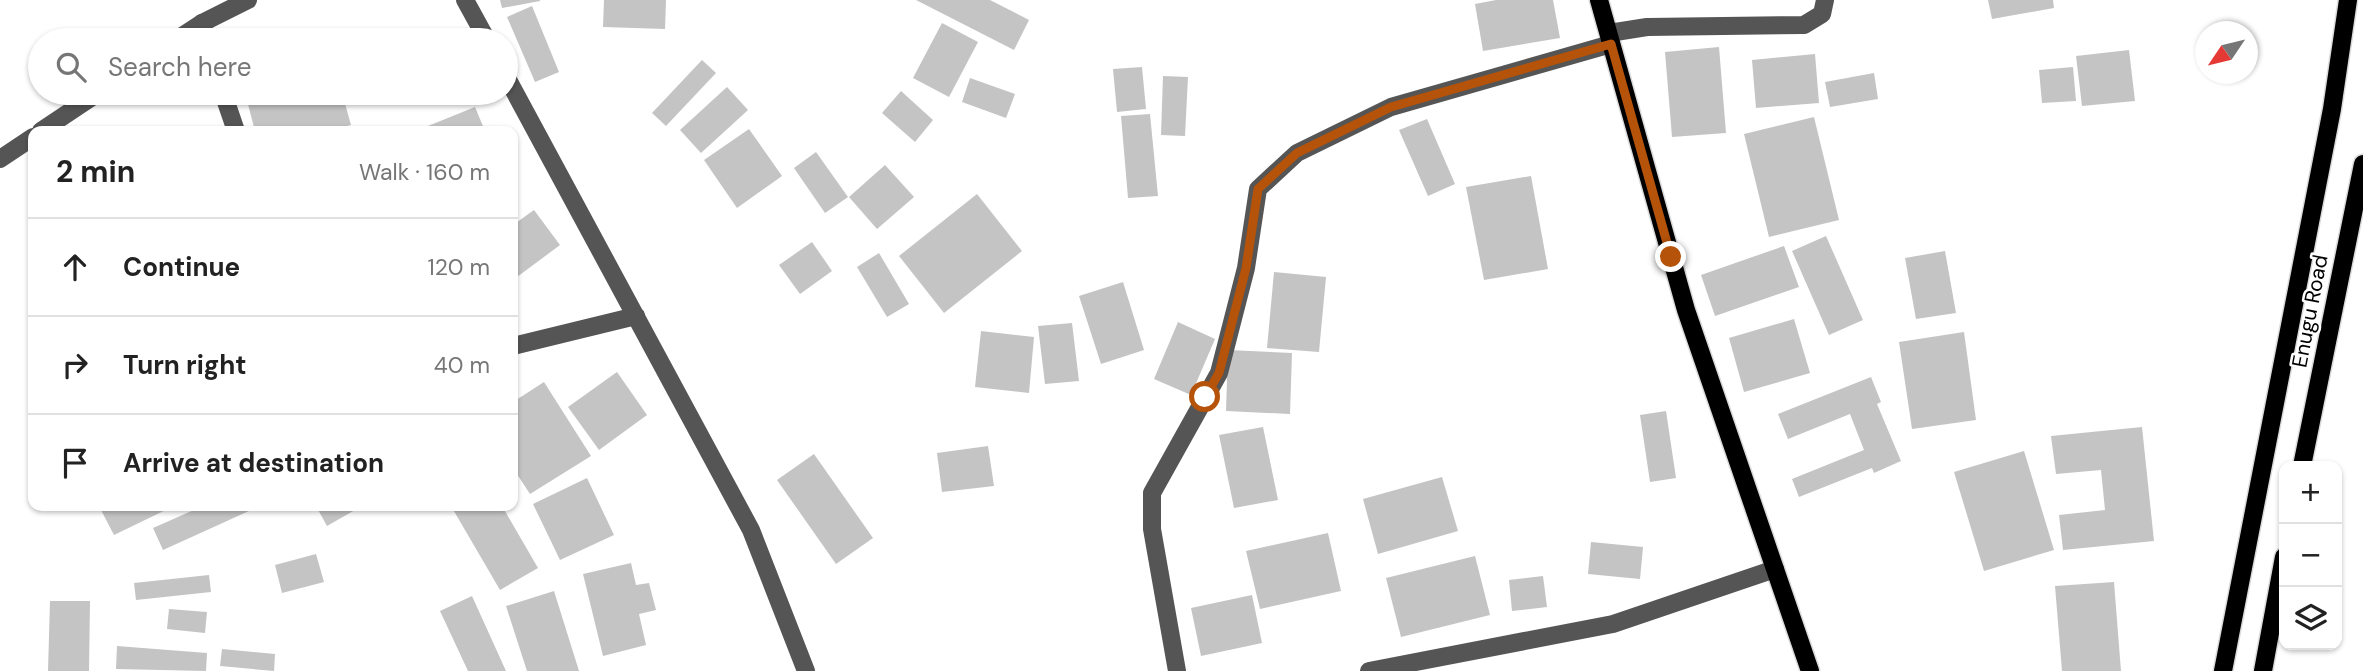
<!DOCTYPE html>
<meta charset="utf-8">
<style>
:root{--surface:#fff;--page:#f6f6f6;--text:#222;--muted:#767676;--line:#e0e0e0}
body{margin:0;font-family:"DM Sans",sans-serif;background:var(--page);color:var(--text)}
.controls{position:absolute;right:21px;bottom:21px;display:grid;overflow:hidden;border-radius:14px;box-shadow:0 2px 5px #0004}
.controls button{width:63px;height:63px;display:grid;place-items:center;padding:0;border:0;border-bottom:2px solid var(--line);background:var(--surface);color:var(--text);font:35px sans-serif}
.compass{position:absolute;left:2195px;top:21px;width:63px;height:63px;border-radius:50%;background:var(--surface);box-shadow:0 2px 5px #0004;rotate:235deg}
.stop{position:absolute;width:21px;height:21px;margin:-16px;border:5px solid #b45309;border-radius:50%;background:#fff}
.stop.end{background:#b45309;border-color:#fff;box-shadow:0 2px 7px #0008}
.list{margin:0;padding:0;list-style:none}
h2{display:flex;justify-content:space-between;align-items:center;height:91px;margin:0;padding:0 28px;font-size:30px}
h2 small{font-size:23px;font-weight:400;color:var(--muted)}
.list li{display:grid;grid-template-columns:46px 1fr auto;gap:21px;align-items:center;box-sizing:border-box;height:98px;padding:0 28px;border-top:2px solid var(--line)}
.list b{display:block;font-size:26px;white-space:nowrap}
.list em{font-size:23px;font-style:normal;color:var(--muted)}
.icon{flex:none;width:38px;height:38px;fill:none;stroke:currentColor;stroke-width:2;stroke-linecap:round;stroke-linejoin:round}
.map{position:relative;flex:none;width:2363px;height:671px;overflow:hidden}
.search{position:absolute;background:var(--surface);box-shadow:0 2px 5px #0004;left:28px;top:28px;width:490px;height:77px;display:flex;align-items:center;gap:18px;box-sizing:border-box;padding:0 24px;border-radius:38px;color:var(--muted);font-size:26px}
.panel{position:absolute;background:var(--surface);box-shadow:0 2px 5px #0004;left:28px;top:126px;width:490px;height:385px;border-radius:14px}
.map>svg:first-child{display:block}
.building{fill:#c4c4c4}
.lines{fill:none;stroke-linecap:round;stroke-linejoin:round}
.major-casing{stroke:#dbdbdb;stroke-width:21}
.minor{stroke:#555;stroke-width:18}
.major{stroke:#000;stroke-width:18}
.route{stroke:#b45309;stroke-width:9}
.labels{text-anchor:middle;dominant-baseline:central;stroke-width:5;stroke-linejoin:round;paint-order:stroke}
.street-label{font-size:21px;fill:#000;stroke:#fff}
</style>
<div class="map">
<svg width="2363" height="671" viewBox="0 0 2363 671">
<rect width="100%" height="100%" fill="#fff"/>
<g class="building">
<path d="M500 0H540V1L502 8Z"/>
<path d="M604 0H666L665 29 603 27Z"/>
<path d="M916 0H990L1029 20 1014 50Z"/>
<path d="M1496 0H1553L1560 38 1483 51 1475 4Z"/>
<path d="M1988 0H2053L2054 8 1992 19Z"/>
<path d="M532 6 559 72 535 82 507 17Z"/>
<path d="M942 23 978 42 949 97 913 78Z"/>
<path d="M1719 47 1726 133 1672 137 1665 52Z"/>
<path d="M2129 50 2135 101 2082 106 2076 56Z"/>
<path d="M1815 54 1819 103 1756 108 1752 60Z"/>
<path d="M702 60 716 73 666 126 652 113Z"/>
<path d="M1142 67 1146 109 1117 112 1113 69Z"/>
<path d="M2073 67 2076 101 2042 103 2039 70Z"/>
<path d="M1874 73 1878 99 1830 107 1825 82Z"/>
<path d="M1163 76 1188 77 1185 136 1161 135Z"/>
<path d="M970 78 1015 94 1006 118 962 102Z"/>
<path d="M727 87 748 110 701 153 680 130Z"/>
<path d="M901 91 933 120 915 142 882 113Z"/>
<path d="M245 93H342L351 125 328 131H255Z"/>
<path d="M475 107 485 131H424L423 128Z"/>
<path d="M1150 114 1158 196 1128 198 1121 116Z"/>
<path d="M1814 117 1839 220 1769 237 1744 134Z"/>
<path d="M1427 119 1455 184 1428 196 1399 130Z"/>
<path d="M749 129 782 176 737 208 704 160Z"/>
<path d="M816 152 848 197 825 213 794 168Z"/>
<path d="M885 165 914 197 877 229 849 197Z"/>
<path d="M1531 176 1548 269 1484 280 1466 187Z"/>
<path d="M977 194 1022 251 944 313 899 256Z"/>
<path d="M534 210 560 245 513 280V225Z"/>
<path d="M1826 236 1863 320 1829 335 1792 251Z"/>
<path d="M812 242 832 271 800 294 779 265Z"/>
<path d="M1784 246 1799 287 1715 316 1701 275Z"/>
<path d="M1945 251 1956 313 1916 319 1905 258Z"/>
<path d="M879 253 909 304 887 317 857 267Z"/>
<path d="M1274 272 1326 277 1319 352 1267 348Z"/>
<path d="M1123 282 1144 350 1101 364 1079 296Z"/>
<path d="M1794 319 1810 373 1744 392 1729 338Z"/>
<path d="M1178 322 1215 339 1191 395 1154 379Z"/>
<path d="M1072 323 1079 381 1045 384 1038 326Z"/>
<path d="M981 331 1034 337 1029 393 975 387Z"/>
<path d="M1964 332 1976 420 1912 429 1899 342Z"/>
<path d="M1228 350 1292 353 1290 414 1226 411Z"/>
<path d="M617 372 647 415 599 450 568 407Z"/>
<path d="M1871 377 1881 402 1877 404 1901 461 1874 473 1872 468 1799 497 1792 479 1864 450 1850 414 1788 439 1778 414Z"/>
<path d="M544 382 591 456 530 494 513 468V402Z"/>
<path d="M1666 411 1676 478 1650 482 1640 415Z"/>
<path d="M1263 427 1278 500 1234 508 1219 435Z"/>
<path d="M2142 427 2154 541 2063 550 2059 515 2105 510 2101 470 2056 474 2051 436Z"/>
<path d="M988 446 994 486 942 492 937 453Z"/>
<path d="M2024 451 2054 550 1984 571 1954 472Z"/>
<path d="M814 454 873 538 836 564 777 480Z"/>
<path d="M1442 477 1458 531 1378 554 1363 499Z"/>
<path d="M587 478 614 535 560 560 533 504Z"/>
<path d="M110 506H174L114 535 101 510Z"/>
<path d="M203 506H260L163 550 153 528Z"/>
<path d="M316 506H353L355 510 327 526Z"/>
<path d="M451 506H502L538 568 500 590Z"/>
<path d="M1328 533 1341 591 1260 609 1246 551Z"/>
<path d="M1591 542 1643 547 1640 579 1588 574Z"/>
<path d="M316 554 324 582 282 593 275 565Z"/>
<path d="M1475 556 1490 615 1401 637 1386 578Z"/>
<path d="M631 563 636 585 649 583 656 610 639 614 646 645 603 656 583 574Z"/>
<path d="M209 575 211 592 136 600 134 583Z"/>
<path d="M1543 576 1547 607 1512 611 1509 580Z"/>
<path d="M2114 582 2121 671H2062L2055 586Z"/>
<path d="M554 591 579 671H527L506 606Z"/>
<path d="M1252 595 1262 643 1201 656 1191 608Z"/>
<path d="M472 596 506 671H468L440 611Z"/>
<path d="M50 601H90L89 671H48Z"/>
<path d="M169 609 207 612 205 633 167 629Z"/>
<path d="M117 646 207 653 206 671 116 669Z"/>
<path d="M222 649 275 654 274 671 220 666Z"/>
</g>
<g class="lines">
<g class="major-casing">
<g id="major">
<path d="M1599 0 1686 310 1810 671"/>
<path d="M2302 466 2363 164"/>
<path d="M2223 671 2332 109 2348 0"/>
<path d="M2263 671 2284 557"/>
</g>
</g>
<g class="minor">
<path d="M465 0 487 40"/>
<path d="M202 23 207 40"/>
<path d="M1609 33 1647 27 1804 25 1822 14 1825 0"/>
<path d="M176 40 202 23 248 0"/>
<path d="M506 76 751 530 806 671"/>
<path d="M223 93 236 131"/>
<path d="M41 131 98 93"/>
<path d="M0 159 33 137"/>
<path d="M513 346 636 316"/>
<path d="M1177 671 1152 529V493L1219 373 1246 268 1258 189 1297 153 1391 107 1611 44"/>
<path d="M1369 671 1613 624 1775 569"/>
</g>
<use href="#major" class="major"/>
</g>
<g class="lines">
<path class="route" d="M1205 397 1219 373 1246 268 1258 189 1297 153 1391 107 1611 44 1671 257"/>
</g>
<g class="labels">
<g class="street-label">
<text transform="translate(2310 311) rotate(-79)">Enugu Road</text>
</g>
</g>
</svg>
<div class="controls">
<button>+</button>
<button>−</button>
<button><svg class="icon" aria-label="layers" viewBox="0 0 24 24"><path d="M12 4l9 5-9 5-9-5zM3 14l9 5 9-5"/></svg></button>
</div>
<svg class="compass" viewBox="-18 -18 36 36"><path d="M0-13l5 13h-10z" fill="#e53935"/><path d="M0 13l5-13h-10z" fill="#767676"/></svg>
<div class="stop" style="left:1205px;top:397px"></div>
<div class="stop end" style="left:1671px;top:257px"></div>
<div class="search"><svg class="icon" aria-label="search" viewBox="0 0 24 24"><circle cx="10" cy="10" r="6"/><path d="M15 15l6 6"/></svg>Search here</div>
<section class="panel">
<h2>2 min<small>Walk · 160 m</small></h2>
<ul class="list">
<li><svg class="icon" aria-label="ahead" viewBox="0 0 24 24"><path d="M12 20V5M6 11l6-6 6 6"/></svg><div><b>Continue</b></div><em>120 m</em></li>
<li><svg class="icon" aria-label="right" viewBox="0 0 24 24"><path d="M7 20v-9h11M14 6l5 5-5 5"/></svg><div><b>Turn right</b></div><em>40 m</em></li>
<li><svg class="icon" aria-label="arrive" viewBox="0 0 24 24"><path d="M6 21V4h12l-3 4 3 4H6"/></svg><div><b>Arrive at destination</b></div></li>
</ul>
</section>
</div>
